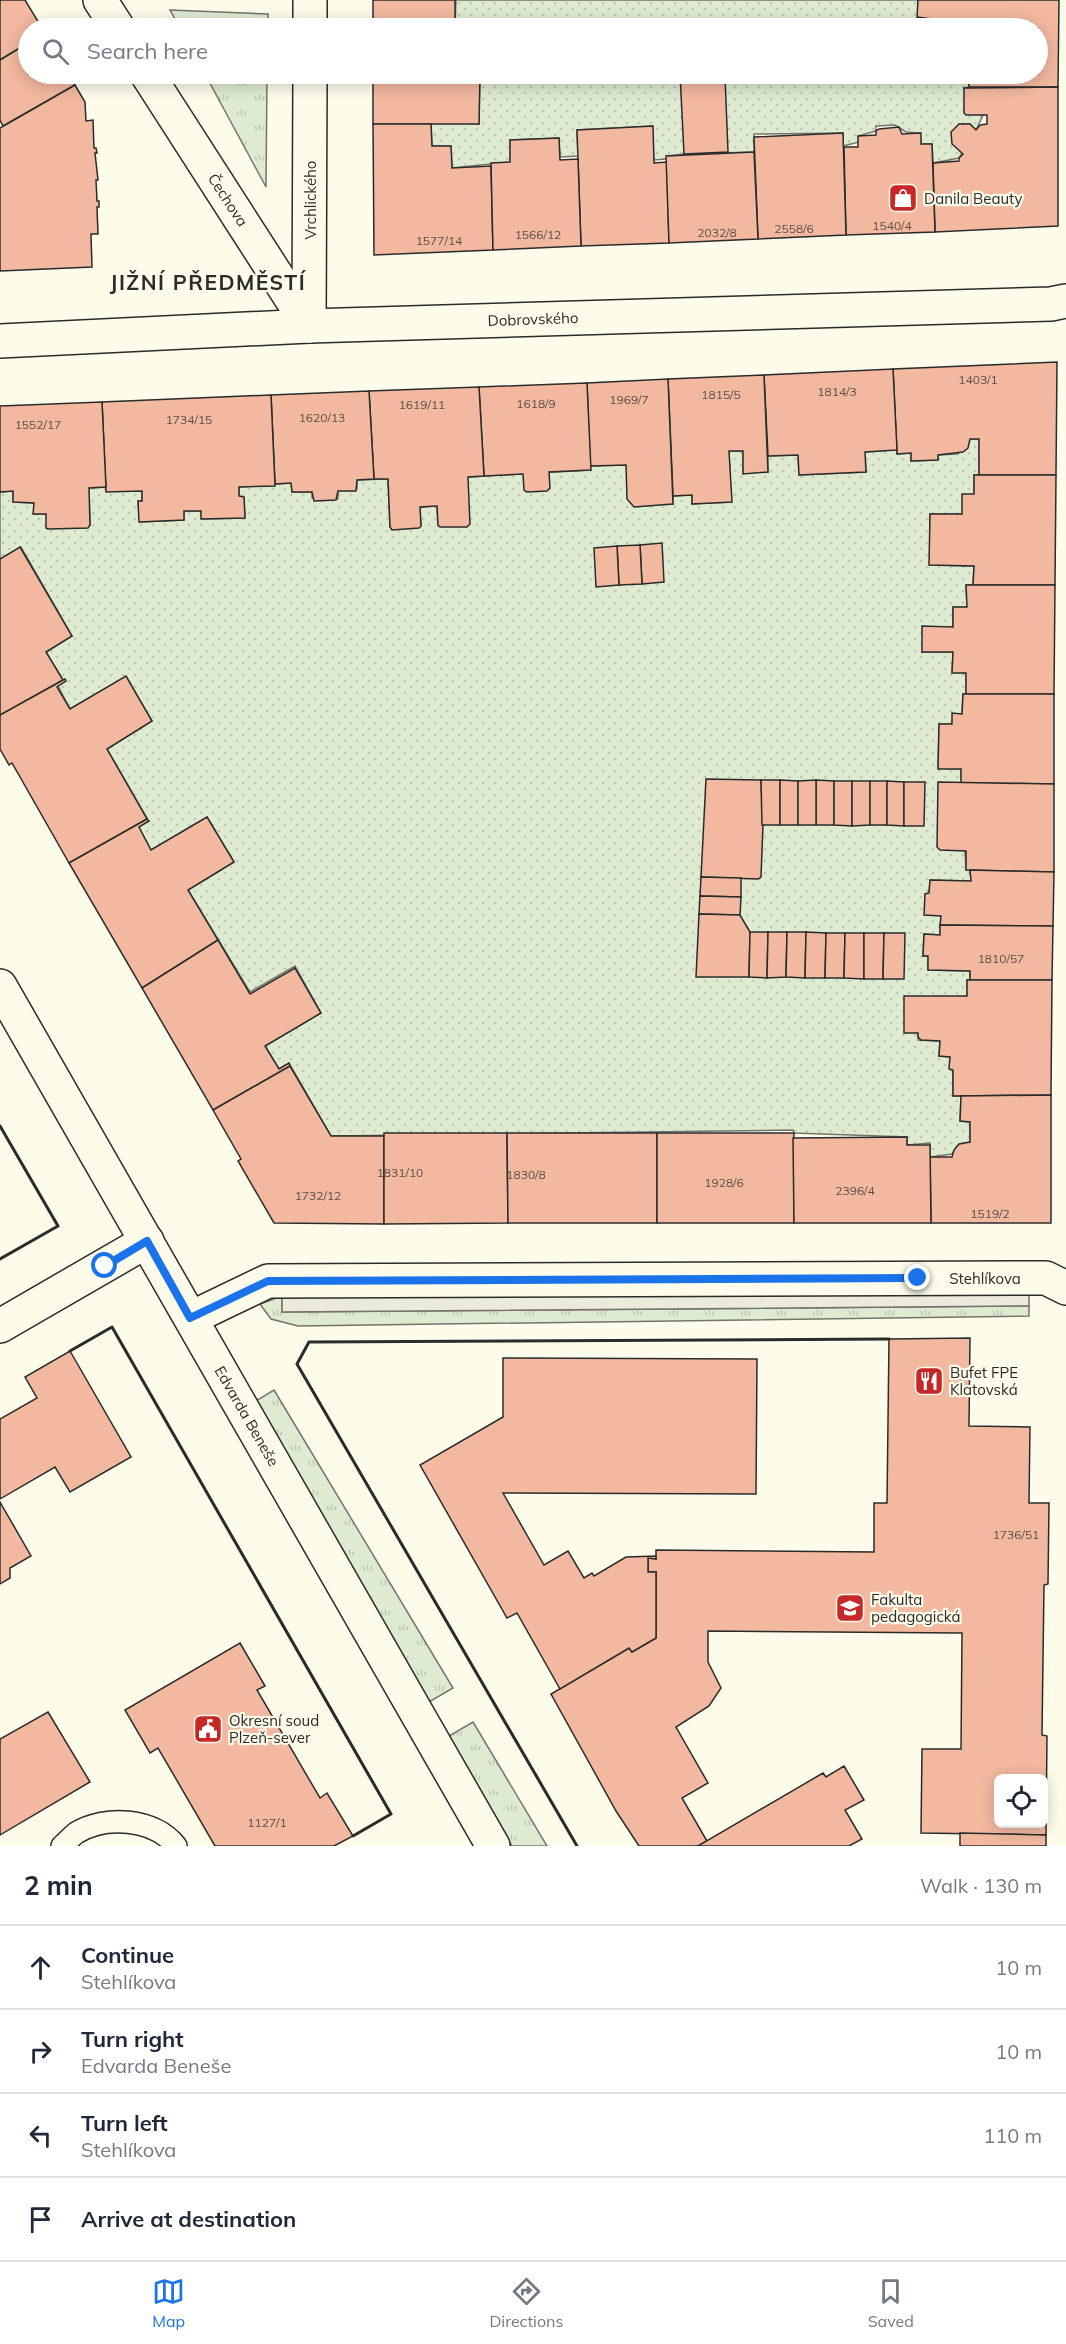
<!DOCTYPE html>
<meta charset="utf-8">
<style>
:root{--surface:#fff;--page:#f6f6f7;--text:#1f2937;--muted:#747a83;--line:#e0e1e3;--accent:#1a73e8}
body{margin:0;font-family:Mulish,sans-serif;background:var(--page);color:var(--text)}
.controls{position:absolute;right:18px;bottom:18px;display:grid;overflow:hidden;border-radius:9px;box-shadow:0 3px 15px #0003}
.controls button{width:54px;height:54px;display:grid;place-items:center;padding:0;border:0;border-bottom:2px solid var(--line);background:var(--surface);color:var(--text);font:30px sans-serif}
.stop{position:absolute;width:18px;height:18px;margin:-14px;border:4px solid #1a73e8;border-radius:50%;background:#fff}
.stop.end{background:#1a73e8;border-color:#fff;box-shadow:0 2px 6px #0008}
.list{margin:0;padding:0;list-style:none}
h2{display:flex;justify-content:space-between;align-items:center;height:78px;margin:0;padding:0 24px;font-size:26px}
h2 small{font-size:20px;font-weight:400;color:var(--muted)}
.list li{display:grid;grid-template-columns:39px 1fr auto;gap:18px;align-items:center;box-sizing:border-box;height:84px;padding:0 24px;border-top:2px solid var(--line)}
.list b{display:block;font-size:22px;white-space:nowrap}
.list p{margin:0;font-size:20px;white-space:nowrap;color:var(--muted)}
.list em{font-size:20px;font-style:normal;color:var(--muted)}
.icon{flex:none;width:33px;height:33px;fill:none;stroke:currentColor;stroke-width:2;stroke-linecap:round;stroke-linejoin:round}
.map{position:relative;flex:none;width:1066px;height:1846px;overflow:hidden}
.search{position:absolute;background:var(--surface);box-shadow:0 3px 15px #0003;left:18px;right:18px;top:18px;height:66px;display:flex;align-items:center;gap:15px;box-sizing:border-box;padding:0 21px;border-radius:33px;color:var(--muted);font-size:22px}
.sheet{height:414px;background:var(--surface)}
nav{display:flex;justify-content:space-around;align-items:center;box-sizing:border-box;height:84px;border-top:2px solid var(--line);background:var(--surface);font-size:16px;color:var(--muted)}
nav a{display:grid;justify-items:center;gap:3px}
nav .on{color:var(--accent)}
.map>svg:first-child{display:block}
.grass{fill:url(#grass-tufts);stroke:#74746e;stroke-width:1.5}
.park{fill:url(#park-dots);stroke:#74746e;stroke-width:1.5}
.parking{fill:#eceadb;stroke:#74746e;stroke-width:1.5}
.building{fill:#f2b8a0;stroke:#2b2b2b;stroke-width:1.5;fill-rule:evenodd}
.lines{fill:none;stroke-linecap:round;stroke-linejoin:round}
.service-casing{stroke:#2b2b2b;stroke-width:24}
.minor-casing{stroke:#2b2b2b;stroke-width:36}
.tertiary-casing{stroke:#2b2b2b;stroke-width:36}
.service{stroke:#fdfbea;stroke-width:21}
.minor{stroke:#fdfbea;stroke-width:33}
.tertiary{stroke:#fdfbea;stroke-width:33}
.wall{stroke:#2b2b2b;stroke-width:3}
.route{stroke:#1a73e8;stroke-width:8}
.labels{text-anchor:middle;dominant-baseline:central;stroke-width:4.5;stroke-linejoin:round;paint-order:stroke}
.number-label{font-size:12px;fill:#5d4e48}
.poi-label{font-size:15px;fill:#2b2b2b;stroke:#fdfbea;text-anchor:start}
.street-label{font-size:15px;fill:#2b2b2b;stroke:#fdfbea}
.district-label{font-size:21px;font-weight:bold;letter-spacing:1.5px;fill:#2b2b2b;stroke:#fdfbea}
</style>
<div class="map">
<svg width="1066" height="1846" viewBox="0 0 1066 1846">
<defs>
<pattern id="grass-tufts" width="24" height="20" patternUnits="userSpaceOnUse" patternTransform="scale(1.5)"><rect width="24" height="20" fill="#deebd1"/><path d="M3 7l-1-3M5 7V3M7 7l1-3M15 17l-1-3M17 17v-4M19 17l1-3" fill="none" stroke="#bfcab4"/></pattern>
<pattern id="park-dots" width="8" height="8" patternUnits="userSpaceOnUse" patternTransform="scale(1.5)"><rect width="8" height="8" fill="#deebd1"/><path d="M2 2h.1M6 6h.1" fill="none" stroke="#bfcab4" stroke-width="1.8" stroke-linecap="round"/></pattern>
</defs>
<rect width="100%" height="100%" fill="#fdfbea"/>
<g class="grass">
<path d="M170 10 268 14V28H180Z"/>
<path d="M205 74H267L266 187Z"/>
<path d="M282 1296V1312L1029 1306V1316L298 1326 271 1319 260 1304Z"/>
<path d="M274 1390 453 1688 429 1702 254 1402Z"/>
<path d="M473 1722 547 1846H512L449 1736Z"/>
</g>
<g class="park">
<path d="M456 0H918V17L931 19V28H455Z"/>
<path d="M480 74H969V87L964 88 984 113 976 130 970 124H959L963 151 959 158 933 163 932 144H921L920 133 906 132 895 125 876 126V131L858 136 859 142 843 146V133L754 134V152L684 154 667 156 666 159 654 160 652 126 577 130 578 156 560 157 559 138 510 140V162L452 168 451 146H432L431 122 479 124Z"/>
<path d="M970 439H979V475H974V494L962 514H930V565L974 566 973 585H966L967 607H953V627L922 652H953L952 672 966 673V694H963L962 714H953L952 724H939L938 768 961 769 966 870H970L971 881 930 880 929 893 925 894 941 916 940 935 924 934 923 956H928V970L970 971V980H967V996L918 1033V1040L940 1041 939 1056 950 1057V1069L953 1070V1096H961L960 1121 970 1122V1142L957 1146 952 1154 930 1157V1143L907 1145V1137L794 1133 793 1130 331 1136 289 1063 279 1069 265 1046 321 1013 295 966 250 992 188 890 234 862 207 817 151 850 137 824 147 818 107 749 152 721 126 677 70 709 56 682 62 679 46 652 72 636 21 547 0 559V492L13 491V502L34 503V514H46L90 525 89 488 106 487 142 491V501H138L140 522 184 520V511H201L202 519 245 518 244 497 239 496V487L291 483 292 492H312V498L338 499V491L357 488V480L388 479 390 527 421 526 420 507 437 506 438 525 468 477 590 470V466L626 465 673 504V496L692 495V504L731 502 729 451H743V471L768 472V456L798 455 799 475 866 472 865 452 897 449V454L911 453V461L938 460V455L958 454Z"/>
</g>
<path class="parking" d="M1029 1290V1306L282 1312V1296Z"/>
<g class="building">
<path d="M0 0H25L42 28H28V43L0 60Z"/>
<rect x="373" y="0" width="82" height="28"/>
<path d="M918 0H1059L1058 87H969V74H1038V28H931V19L917 17Z"/>
<path d="M28 43V74H68L75 85 3 126 0 120V60Z"/>
<path d="M373 74H480L479 124H373Z"/>
<path d="M680 74H738V76H725L728 152 684 154Z"/>
<path d="M75 85 85 102 86 121 93 120 94 148H96L97 153H95L98 180H96L97 201H99V207H97L98 234H91L92 267 0 271V128Z"/>
<path d="M1058 87V226L935 232 933 163 959 161V158L963 154 952 144 951 132 959 124H970L976 130 980 125 987 124V115H966L964 113V88Z"/>
<path d="M373 124H431L432 146H451L452 168 491 166 493 250 374 255Z"/>
<path d="M653 126 654 163 667 162 669 243 581 246 577 130Z"/>
<path d="M899 127 902 134 921 133V144H932L935 232 846 235 844 147H858V136L876 135V131L879 129Z"/>
<path d="M843 133 846 235 758 239 754 137Z"/>
<path d="M559 138 560 160 578 159 581 246 493 250 491 163 510 162V140Z"/>
<path d="M754 152 758 239 669 243 666 156Z"/>
<path d="M1057 362 1056 475H979V439H970L968 448 963 452 938 455V460L911 461V453L897 454 893 369Z"/>
<path d="M893 369 897 450 865 452 866 472 799 475 798 455 768 456 764 375Z"/>
<path d="M764 375 768 472 743 474V451H729L732 502 692 504V495L673 496 668 379Z"/>
<path d="M668 379 673 504 634 507 627 499 626 465 590 466 587 383Z"/>
<path d="M587 383 591 470 549 472 550 488 547 491 527 492 524 490 523 474 484 476 479 387Z"/>
<path d="M479 387 484 476 468 477 470 524 467 527H440L438 525 437 506 420 507 421 526 419 528 392 530 390 527 388 479H374L369 391Z"/>
<path d="M369 391 374 479 357 480 356 491H338L336 500 314 501 312 492H292L291 483 275 484 271 395Z"/>
<path d="M271 395 275 486 239 487V496L244 497 245 518 201 519V511H184V520L139 522 138 501H142V491L106 492 102 402Z"/>
<path d="M102 402 106 487 89 488 90 525 88 528 48 529 46 528V514H33L34 503 13 502V491L0 492V406Z"/>
<path d="M974 475H1056L1055 585H973L974 566 929 565 930 514H962V494H974Z"/>
<path d="M662 543 664 582 642 584 640 545Z"/>
<path d="M640 545 642 584 619 585 617 546Z"/>
<path d="M617 546 619 585 596 587 594 548Z"/>
<path d="M20 547 72 636 46 652 63 680 0 715V559Z"/>
<path d="M966 585H1055L1054 694H966V673H952L953 652H922V626L953 627V607H967Z"/>
<path d="M126 676 152 721 107 749 147 819 69 863 12 763 9 765 0 749V715L65 679 66 681 57 687 70 709Z"/>
<path d="M963 694H1054V784L961 783V769H938L939 724H952V713L962 714Z"/>
<path d="M706 779 761 780 763 825 761 877 758 879 701 877Z"/>
<path d="M761 780H780V825H762Z"/>
<path d="M780 780 798 781V825H780Z"/>
<path d="M816 780 834 781V825H816Z"/>
<path d="M816 780V825H798V781Z"/>
<path d="M834 781H852V826L834 825Z"/>
<path d="M852 781H870V825L852 826Z"/>
<rect x="870" y="781" width="17" height="44"/>
<path d="M887 781 904 782V826L887 825Z"/>
<path d="M904 782H925L924 826H904Z"/>
<path d="M938 782 1054 784V872L966 870V851L940 850 937 847Z"/>
<path d="M207 817 234 862 188 890 218 940 142 988 69 863 147 819 149 821 139 827 151 850Z"/>
<path d="M970 870 1054 872 1053 926 940 925 941 916 924 915 925 894 929 893 930 880 971 881Z"/>
<path d="M701 877 741 878V897L700 896Z"/>
<path d="M700 896 741 897 740 915 699 914Z"/>
<path d="M699 914 740 915 750 932 749 977H696Z"/>
<path d="M940 925 1053 926 1052 980H970V971L928 970V956H923L924 934 940 935Z"/>
<path d="M750 932H768L767 978 749 977Z"/>
<path d="M768 932H787L786 977 767 978Z"/>
<path d="M787 932H806L805 978 786 977Z"/>
<path d="M806 932 826 933 825 978H805Z"/>
<path d="M826 933H845L844 978H825Z"/>
<path d="M845 933H864V979L844 978Z"/>
<path d="M864 933H884L883 979H864Z"/>
<path d="M884 933H905L904 979H883Z"/>
<path d="M218 940 250 994 295 968 321 1013 265 1046 279 1069 289 1063 290 1066 213 1110 142 988Z"/>
<path d="M967 980H1052L1051 1095 953 1096V1070L949 1069 950 1057 939 1056 940 1041 921 1040 918 1037V1033H904V996H967Z"/>
<path d="M290 1066 331 1136H384V1224L274 1223 238 1161 241 1159 213 1110Z"/>
<path d="M1051 1095V1223H931L930 1157H952L954 1150 959 1144 970 1142V1122L960 1121 961 1096Z"/>
<path d="M384 1133H507L508 1223 384 1224Z"/>
<path d="M507 1133H657V1223H508Z"/>
<rect x="657" y="1133" width="137" height="90"/>
<path d="M907 1137V1145H930L931 1223H794L793 1138Z"/>
<path d="M970 1338 969 1426 1030 1427 1029 1503H1049L1048 1584 1044 1585 1042 1735 1047 1736 1046 1835 921 1833 922 1749H961L962 1633 708 1631V1662L721 1688 709 1706 676 1727 708 1783 682 1798 707 1841 698 1846H639L616 1811 551 1694 629 1648 632 1652 656 1638V1572H648V1558L656 1559V1550L874 1552V1503H887L889 1339ZM998 1778H1044V1824H998Z"/>
<path d="M70 1351 131 1457 70 1492 55 1467 0 1499V1419L37 1398 25 1377Z"/>
<path d="M503 1358 757 1359 756 1494 503 1493 544 1565 568 1551 584 1578 592 1573 594 1576 626 1557 656 1556V1559L648 1558V1572H656V1638L632 1652 629 1648 560 1689 517 1613 507 1618 420 1465 503 1417Z"/>
<path d="M0 1502 31 1556 10 1568V1578L0 1584Z"/>
<path d="M240 1643 265 1686 257 1690 320 1798 327 1793 353 1836 334 1846H215L158 1748 150 1753 125 1710Z"/>
<path d="M48 1712 90 1782 0 1835V1739Z"/>
<path d="M844 1766 864 1800 845 1810 862 1839 849 1846H698L823 1773 826 1777Z"/>
<path d="M960 1833 1046 1835V1846H960Z"/>
</g>
<g class="lines">
<g class="service-casing">
<path id="service" d="M62 1846C67 1842 71 1837 76 1833 105 1815 154 1818 176 1846"/>
</g>
<g class="minor-casing">
<g id="minor">
<path d="M100 0 118 28"/>
<path d="M310 28V0"/>
<path d="M147 74 309 326"/>
<path d="M309 326 310 74"/>
<path d="M191 1318 268 1281 1046 1278 1066 1288"/>
<path d="M0 1326 147 1241"/>
</g>
</g>
<g class="tertiary-casing">
<g id="tertiary">
<path d="M0 341 309 326 1051 304 1066 301"/>
<path d="M0 986 493 1846"/>
</g>
</g>
<use href="#service" class="service"/>
<use href="#minor" class="minor"/>
<use href="#tertiary" class="tertiary"/>
<g class="wall">
<path d="M0 1126 58 1226 0 1259"/>
<path d="M70 1351 112 1327 391 1814 353 1836"/>
<path d="M577 1846 297 1364 309 1342 889 1339"/>
</g>
</g>
<g class="lines">
<path class="route" d="M105 1266 147 1241 190 1318 268 1281 918 1278"/>
</g>
<defs>
<g id="shop-square" transform="scale(1.5)"><rect x="-9" y="-9" width="18" height="18" rx="4" fill="#c62828" stroke="#fdfbea"/><path d="M-5-2.5h2.3a2.7 3.5 0 0 1 5.4 0H5L5.5 6h-11ZM-1.5-2.5h3a1.5 2.3 0 0 0-3 0Z" fill="#fff"/></g>
<g id="restaurant-square" transform="scale(1.5)"><rect x="-9" y="-9" width="18" height="18" rx="4" fill="#c62828" stroke="#fdfbea"/><path d="M-5-6h1v4h1v-4h1v4h1v-4h1v5L-1.5 .5V6h-2V.5L-5-1ZM5-6V6H3V1.5H1.5Q1.5-4 5-6Z" fill="#fff"/></g>
<g id="university-square" transform="scale(1.5)"><rect x="-9" y="-9" width="18" height="18" rx="4" fill="#c62828" stroke="#fdfbea"/><path d="M0-5L7-2L0 1L-7-2ZM-4 1L0 2.5L4 1V4Q0 6-4 4Z" fill="#fff"/></g>
<g id="civic-square" transform="scale(1.5)"><rect x="-9" y="-9" width="18" height="18" rx="4" fill="#c62828" stroke="#fdfbea"/><path d="M-.6-6.5H3V-4.5H.6V-3L4-1V1h2V6H-6V1h2V-1L-.6-3ZM-1.2 2.5V6h2.4V2.5Z" fill="#fff"/></g>
</defs>
<g fill-rule="evenodd">
<use href="#shop-square" x="903" y="198"/>
<use href="#restaurant-square" x="929" y="1381"/>
<use href="#university-square" x="850" y="1608"/>
<use href="#civic-square" x="208" y="1729"/>
</g>
<g class="labels">
<g class="number-label">
<text x="892" y="225">1540/4</text>
<text x="794" y="228">2558/6</text>
<text x="717" y="232">2032/8</text>
<text x="538" y="234">1566/12</text>
<text x="439" y="240">1577/14</text>
<text x="978" y="379">1403/1</text>
<text x="837" y="391">1814/3</text>
<text x="721" y="394">1815/5</text>
<text x="629" y="399">1969/7</text>
<text x="536" y="403">1618/9</text>
<text x="422" y="404">1619/11</text>
<text x="322" y="417">1620/13</text>
<text x="189" y="419">1734/15</text>
<text x="38" y="424">1552/17</text>
<text x="1001" y="958">1810/57</text>
<text x="400" y="1172">1831/10</text>
<text x="526" y="1174">1830/8</text>
<text x="724" y="1182">1928/6</text>
<text x="855" y="1190">2396/4</text>
<text x="318" y="1195">1732/12</text>
<text x="990" y="1213">1519/2</text>
<text x="1016" y="1534">1736/51</text>
<text x="267" y="1822">1127/1</text>
</g>
<g class="poi-label">
<text x="924" y="198">Danila Beauty</text>
<text x="950" y="1372">Bufet FPE<tspan x="950" dy="17">Klatovská</tspan></text>
<text x="871" y="1599">Fakulta<tspan x="871" dy="17">pedagogická</tspan></text>
<text x="229" y="1720">Okresní soud<tspan x="229" dy="17">Plzeň-sever</tspan></text>
</g>
<g class="street-label">
<text transform="translate(228 200) rotate(57)">Čechova</text>
<text transform="translate(310 200) rotate(-90)">Vrchlického</text>
<text transform="translate(533 319) rotate(-2)">Dobrovského</text>
<text x="985" y="1278">Stehlíkova</text>
<text transform="translate(247 1416) rotate(60)">Edvarda Beneše</text>
</g>
<g class="district-label">
<text x="208" y="282">JIŽNÍ PŘEDMĚSTÍ</text>
</g>
</g>
</svg>
<div class="controls">
<button><svg class="icon" aria-label="locate" viewBox="0 0 24 24"><circle cx="12" cy="12" r="6"/><path d="M12 2v4M12 18v4M2 12h4M18 12h4"/></svg></button>
</div>
<div class="stop" style="left:105px;top:1266px"></div>
<div class="stop end" style="left:918px;top:1278px"></div>
<div class="search"><svg class="icon" aria-label="search" viewBox="0 0 24 24"><circle cx="10" cy="10" r="6"/><path d="M15 15l6 6"/></svg>Search here</div>
</div>
<section class="sheet">
<h2>2 min<small>Walk · 130 m</small></h2>
<ul class="list">
<li><svg class="icon" aria-label="ahead" viewBox="0 0 24 24"><path d="M12 20V5M6 11l6-6 6 6"/></svg><div><b>Continue</b><p>Stehlíkova</p></div><em>10 m</em></li>
<li><svg class="icon" aria-label="right" viewBox="0 0 24 24"><path d="M7 20v-9h11M14 6l5 5-5 5"/></svg><div><b>Turn right</b><p>Edvarda Beneše</p></div><em>10 m</em></li>
<li><svg class="icon" aria-label="left" viewBox="0 0 24 24"><path d="M17 20v-9H6M10 6l-5 5 5 5"/></svg><div><b>Turn left</b><p>Stehlíkova</p></div><em>110 m</em></li>
<li><svg class="icon" aria-label="arrive" viewBox="0 0 24 24"><path d="M6 21V4h12l-3 4 3 4H6"/></svg><div><b>Arrive at destination</b></div></li>
</ul>
</section>
<nav>
<a class="on"><svg class="icon" aria-label="map" viewBox="0 0 24 24"><path d="M3 6l6-2 6 2 6-2v14l-6 2-6-2-6 2zM9 4v14M15 6v14"/></svg>Map</a>
<a><svg class="icon" aria-label="directions" viewBox="0 0 24 24"><path d="M12 3l9 9-9 9-9-9zM9 14v-3h6M13 9l2 2-2 2"/></svg>Directions</a>
<a><svg class="icon" aria-label="saved" viewBox="0 0 24 24"><path d="M7 4h10v16l-5-4-5 4z"/></svg>Saved</a>
</nav>
